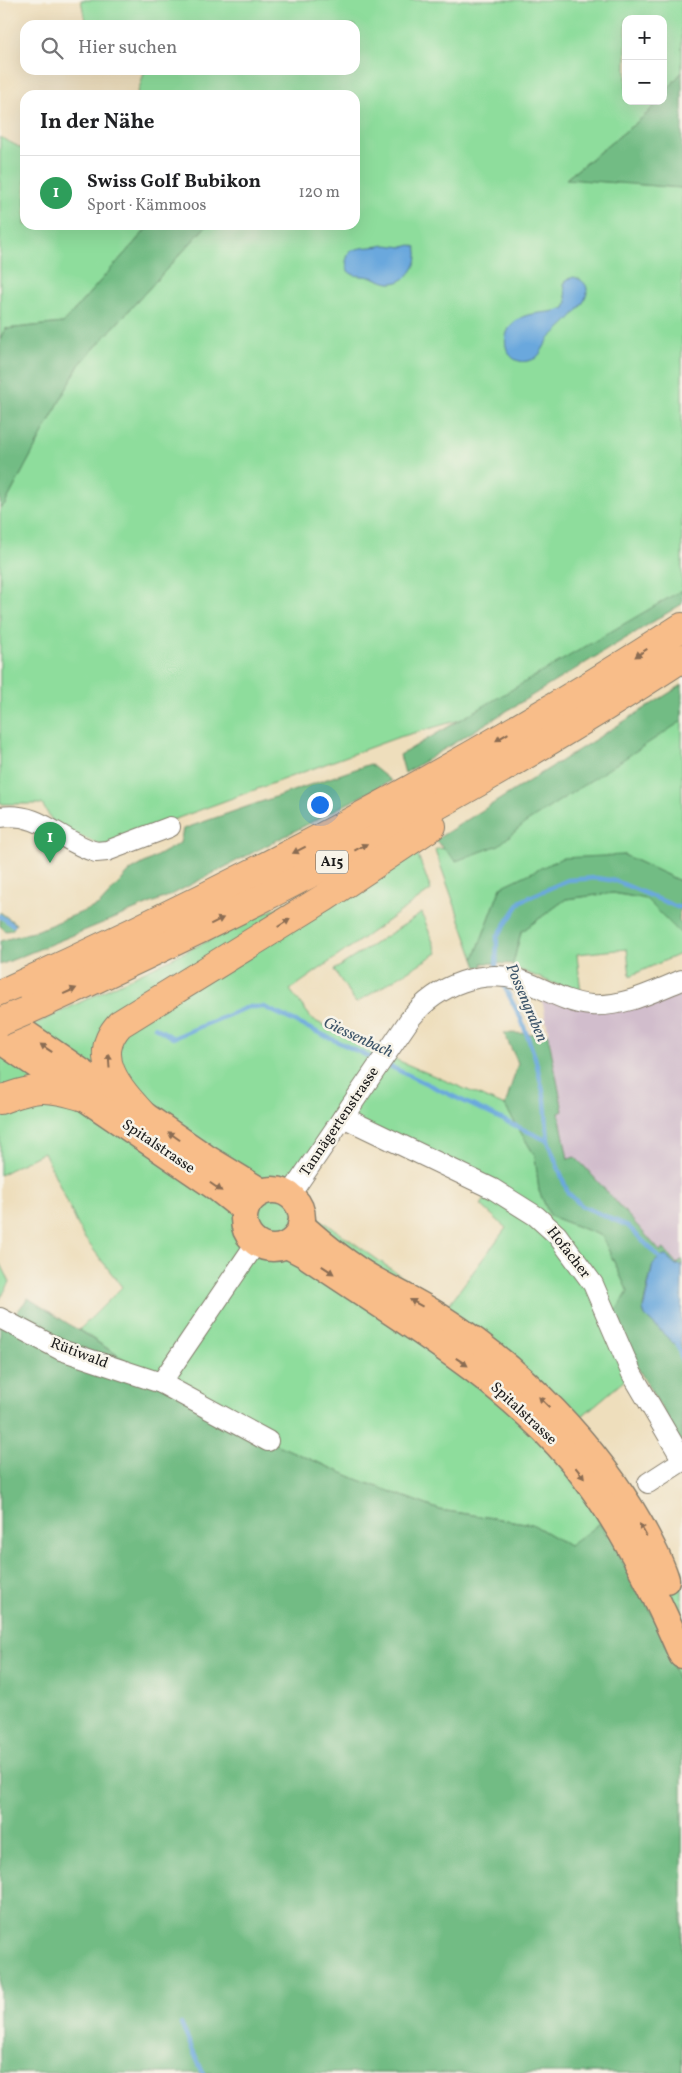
<!DOCTYPE html>
<html lang="de">
<meta charset="utf-8">
<style>
:root{--surface:#fff;--page:#f2f2f2;--text:#202124;--muted:#757577;--line:#e0e0e0;--accent:#1f6fb2}
body{margin:0;font-family:Vollkorn,serif;background:var(--page);color:var(--text)}
.controls{position:absolute;right:15px;top:15px;display:grid;overflow:hidden;border-radius:10px;box-shadow:0 5px 20px #0002}
.controls button{width:45px;height:45px;display:grid;place-items:center;padding:0;border:0;border-bottom:1px solid var(--line);background:var(--surface);color:var(--text);font:25px sans-serif}
.you{position:absolute;left:319px;top:804px;width:18px;height:18px;margin:-12px;border:4px solid #fff;border-radius:50%;background:#1a73e8;box-shadow:0 0 0 8px #1a73e833}
.badge{display:grid;place-items:center;width:32px;height:32px;border-radius:50%;background:var(--accent);color:#fff;font-size:16px;font-weight:700}
.pin{position:absolute;translate:-50% -41px;filter:drop-shadow(0 1px 2px #0008)}
.pin::after{content:'';position:absolute;top:26px;width:18px;height:15px;background:inherit;clip-path:polygon(0 0,100% 0,50% 100%)}
.list{margin:0;padding:0;list-style:none}
h2{display:flex;justify-content:space-between;align-items:center;height:65px;margin:0;padding:0 20px;font-size:21px}
h2 small{font-size:16px;font-weight:400;color:var(--muted)}
.list li{display:grid;grid-template-columns:32px 1fr auto;gap:15px;align-items:center;box-sizing:border-box;height:75px;padding:0 20px;border-top:1px solid var(--line)}
.list b{display:block;font-size:19px;white-space:nowrap}
.list p{margin:0;font-size:16px;white-space:nowrap;color:var(--muted)}
.list em{font-size:16px;font-style:normal;color:var(--muted)}
.icon{flex:none;width:28px;height:28px;fill:none;stroke:currentColor;stroke-width:2;stroke-linecap:round;stroke-linejoin:round}
.map{position:relative;flex:none;width:682px;height:2073px;overflow:hidden}
.search{position:absolute;background:var(--surface);box-shadow:0 5px 20px #0002;left:20px;top:20px;width:340px;height:55px;display:flex;align-items:center;gap:12px;box-sizing:border-box;padding:0 18px;border-radius:15px;color:var(--muted);font-size:19px}
.panel{position:absolute;background:var(--surface);box-shadow:0 5px 20px #0002;left:20px;top:90px;width:340px;height:140px;border-radius:15px}
.map>svg:first-child{display:block}
.industrial{fill:#d1bdcc}
.green{fill:#8edd9c;stroke:#557c5c;fill-rule:evenodd}
.forest{fill:#72bc84;stroke:#476c50}
.water{fill:#6ba8dd;stroke:#44627c}
.lines{fill:none;stroke-linecap:round;stroke-linejoin:round}
.stream{stroke:#6ba8dd;stroke-width:4.5}
.minor-casing{stroke:#857d6c;stroke-width:22}
.major-casing{stroke:#857d6c;stroke-width:29}
.highway-casing{stroke:#857d6c;stroke-width:30}
.minor{stroke:#fff;stroke-width:20}
.major{stroke:#f8bd89;stroke-width:26}
.highway{stroke:#f8bd89;stroke-width:28}
.highway-bridge-casing{stroke:#857d6c;stroke-width:30;stroke-linecap:butt}
.highway-bridge{stroke:#f8bd89;stroke-width:28}
.oneway{fill:#8a6c52}
.labels{text-anchor:middle;dominant-baseline:central;stroke-width:5;stroke-linejoin:round;paint-order:stroke}
.shield{fill:#f7f3e8;stroke:#5e5c59;stroke-width:1}
.shield-label{font-size:14px;font-weight:bold;fill:#1c1c1c}
.street-label{font-size:15px;fill:#1c1c1c;stroke:#f7f3e8}
.water-label{font-size:16px;font-style:italic;fill:#3c5469;stroke:#f7f3e8}
</style>
<div class="map">
<svg width="682" height="2073" viewBox="0 0 682 2073">
<rect width="100%" height="100%" fill="#f7f3e8"/>
<filter id="ink" filterUnits="userSpaceOnUse"><feTurbulence type="fractalNoise" baseFrequency=".02" numOctaves="2"/><feDisplacementMap in="SourceGraphic" scale="10" xChannelSelector="R" yChannelSelector="G"/><feConvolveMatrix kernelMatrix="1 2 1 2 8 2 1 2 1" color-interpolation-filters="sRGB"/></filter>
<filter id="wash" filterUnits="userSpaceOnUse"><feTurbulence type="fractalNoise" baseFrequency=".0096" numOctaves="4" result="noise"/><feDisplacementMap in="SourceGraphic" scale="20" xChannelSelector="R" yChannelSelector="G"/><feGaussianBlur stdDeviation="1.12" result="paint"/><feColorMatrix in="noise" values="0 0 0 0 0 0 0 0 0 0 0 0 0 0 0 0 0 1.4 0 .05"/><feComposite in="paint" operator="in"/></filter>
<g filter="url(#wash)">
<rect width="100%" height="100%" fill="#eedebc"/>
<path class="industrial" d="M682 980V1259L677 1264 664 1249 661 1252 583 1165 568 1159 558 1112 563 1111 540 988 581 1003Z"/>
<g class="green">
<path d="M81 0H682V72L663 95V19H626V101H658L647 114 567 178 617 183 619 180 631 182 633 184 682 188V594L488 712 396 738 102 846 54 824 42 804H0V509L5 504 79 365 207 225H355V95H137L145 70H355V25H86Z"/>
<path d="M0 137 25 150V225H150L63 323 5 329 0 339Z"/>
<path d="M682 709V882L624 855 501 887 474 959 435 850 439 848 455 851Z"/>
<path d="M416 850 431 890 290 990 313 1020 385 1055 505 1106 535 1156 539 1191 550 1216 602 1236 628 1292 610 1320 632 1374 569 1427 665 1574 682 1569V1680L678 1681 661 1630 569 1546 532 1524 440 1510 359 1480 268 1441 161 1383 79 1330 122 1287 83 1236 44 1152 0 1175V1041L299 897 312 917ZM343 1117 492 1189 481 1205 506 1228 446 1308 296 1202Z"/>
<path d="M613 893 646 899 682 935V953L630 976 627 949 577 954 581 994 512 967 521 932 566 899Z"/>
<path d="M422 913 437 953 356 1003 334 970Z"/>
<path d="M0 1262 10 1282 0 1299Z"/>
</g>
<g class="forest">
<path d="M682 72V188L566 179 647 114 658 101H663V95Z"/>
<path d="M150 225H207L79 365 5 504 0 509V339L5 329 63 323Z"/>
<path d="M682 590V604L405 773 400 755Z"/>
<path d="M682 685V721L524 824 499 845 456 861 435 840Z"/>
<path d="M370 764 391 781 171 895 0 965V941L36 931 99 905 130 871 180 843 183 829Z"/>
<path d="M624 855 682 882 679 921 682 924V935L646 899 613 893 566 899 521 932 513 964 482 963 483 966 477 967 474 959 501 887 562 858Z"/>
<path d="M0 912 16 924 12 930 6 931 0 926Z"/>
<path d="M504 1033 548 1034 563 1111 559 1113 568 1159 575 1157 583 1165 660 1251 664 1249 677 1264 682 1259V1265H676L664 1256 652 1268 643 1307 645 1316 677 1345H682V1444L610 1320 628 1292 602 1236 550 1216 539 1191 535 1156 505 1106 518 1063Z"/>
<path d="M28 1298 161 1383 268 1441 359 1480 440 1510 532 1524 569 1546 600 1523 661 1630 678 1681 682 1706V2073H0V1318L9 1322Z"/>
</g>
<g class="water">
<path d="M385 245 403 247 411 245 416 247C421 262 409 281 393 283 385 284 378 278 370 277 362 275 355 278 348 271L346 261 349 252C359 246 373 248 385 245Z"/>
<path d="M574 277C611 289 559 328 549 339 544 345 542 353 536 358 508 373 494 336 517 320 531 310 550 315 565 308L567 303 564 284 568 279Z"/>
<path d="M666 1256 676 1265H682L681 1345 673 1343 645 1316 643 1310 653 1264 660 1257Z"/>
</g>
<g class="lines">
<g class="stream">
<path d="M0 916 13 925"/>
<path d="M496 970 497 937 521 901 568 880 596 878 616 881 677 907H682"/>
<path d="M502 982 521 1019 535 1057 545 1100 548 1141 568 1193 582 1206 628 1226 663 1261"/>
<path d="M155 1027 173 1038 248 1007H264L376 1060"/>
<path d="M385 1064 548 1141"/>
<path d="M677 1342 682 1361"/>
<path d="M181 2024 203 2073"/>
</g>
</g>
</g>
<g filter="url(#ink)">
<g class="lines">
<g class="minor-casing">
<g id="minor">
<path d="M0 817C42 811 60 842 96 852L107 851 170 827"/>
<path d="M343 1117 493 1189 536 1216 557 1235 593 1284 632 1374 682 1459"/>
<path d="M290 1195 410 1019C437 985 484 966 526 982 547 990 567 1003 591 1005 623 1007 653 992 682 980"/>
<path d="M0 1318 61 1350 161 1383 250 1252 258 1244"/>
<path d="M161 1383 268 1441"/>
<path d="M648 1483 682 1461"/>
</g>
</g>
<g class="major-casing">
<g id="major">
<path d="M0 1016 205 1157 262 1192"/>
<path d="M0 1040 217 1188 245 1210"/>
<circle cx="273" cy="1219" r="29"/>
<path d="M301 1225C323 1245 348 1265 374 1280 397 1293 421 1304 443 1319 521 1369 595 1445 641 1526 650 1543 661 1562 666 1580"/>
<path d="M287 1245 306 1255C398 1318 500 1375 572 1461 620 1520 652 1586 682 1655"/>
</g>
</g>
<g class="highway-casing">
<g id="highway">
<path d="M0 994C236 887 465 768 682 627"/>
<path d="M26 1011C252 909 474 794 682 658"/>
<path d="M0 1100C37 1086 46 1086 84 1097"/>
<path d="M143 1115C120 1090 89 1057 120 1024L324 898 432 826"/>
</g>
</g>
<use href="#minor" class="minor"/>
<use href="#major" class="major"/>
<use href="#highway" class="highway"/>
<g class="highway-bridge-casing">
<path id="highway-bridge" d="M0 1022 26 1011"/>
</g>
<use href="#highway-bridge" class="highway-bridge"/>
</g>
<defs><path id="oneway-solid" d="M-6-.8H1V-3.2L6.5 0L1 3.2V.8H-6Z" transform="scale(1.25)"/></defs>
<g class="oneway">
<use href="#oneway-solid" transform="translate(641 653) rotate(147)"/>
<use href="#oneway-solid" transform="translate(502 737) rotate(149)"/>
<use href="#oneway-solid" transform="translate(361 847) rotate(-28)"/>
<use href="#oneway-solid" transform="translate(299 850) rotate(153)"/>
<use href="#oneway-solid" transform="translate(217 921) rotate(-26)"/>
<use href="#oneway-solid" transform="translate(284 923) rotate(-32)"/>
<use href="#oneway-solid" transform="translate(70 991) rotate(-24)"/>
<use href="#oneway-solid" transform="translate(46 1048) rotate(-146)"/>
<use href="#oneway-solid" transform="translate(109 1061) rotate(-94)"/>
<use href="#oneway-solid" transform="translate(174 1136) rotate(-145)"/>
<use href="#oneway-solid" transform="translate(216 1187) rotate(35)"/>
<use href="#oneway-solid" transform="translate(328 1270) rotate(34)"/>
<use href="#oneway-solid" transform="translate(416 1303) rotate(-151)"/>
<use href="#oneway-solid" transform="translate(462 1362) rotate(34)"/>
<use href="#oneway-solid" transform="translate(544 1402) rotate(-136)"/>
<use href="#oneway-solid" transform="translate(580 1473) rotate(52)"/>
<use href="#oneway-solid" transform="translate(643 1530) rotate(-119)"/>
</g>
</g>
<g class="labels">
<rect class="shield" x="316" y="850.5" width="32" height="23" rx="4"/>
<g class="shield-label">
<text x="332" y="862">A15</text>
</g>
<g class="street-label">
<text transform="translate(340 1122) rotate(-56)">Tannägertenstrasse</text>
<text transform="translate(158 1147) rotate(34)">Spitalstrasse</text>
<text transform="translate(568 1253) rotate(52)">Hofacher</text>
<text transform="translate(79 1354) rotate(21)">Rütiwald</text>
<text transform="translate(523 1414) rotate(43)">Spitalstrasse</text>
</g>
<g class="water-label">
<text transform="translate(526 1003) rotate(67)">Possengraben</text>
<text transform="translate(358 1038) rotate(25)">Giessenbach</text>
</g>
</g>
</svg>
<div class="controls">
<button>+</button>
<button>−</button>
</div>
<div class="you"></div>
<div class="pin badge" style="left:50px;top:863px;background:#2e9e5b">1</div>
<div class="search"><svg class="icon" aria-label="search" viewBox="0 0 24 24"><circle cx="10" cy="10" r="6"/><path d="M15 15l6 6"/></svg>Hier suchen</div>
<section class="panel">
<h2>In der Nähe<small></small></h2>
<ul class="list">
<li><span class="badge" style="background:#2e9e5b">1</span><div><b>Swiss Golf Bubikon</b><p>Sport · Kämmoos</p></div><em>120 m</em></li>
</ul>
</section>
</div>
